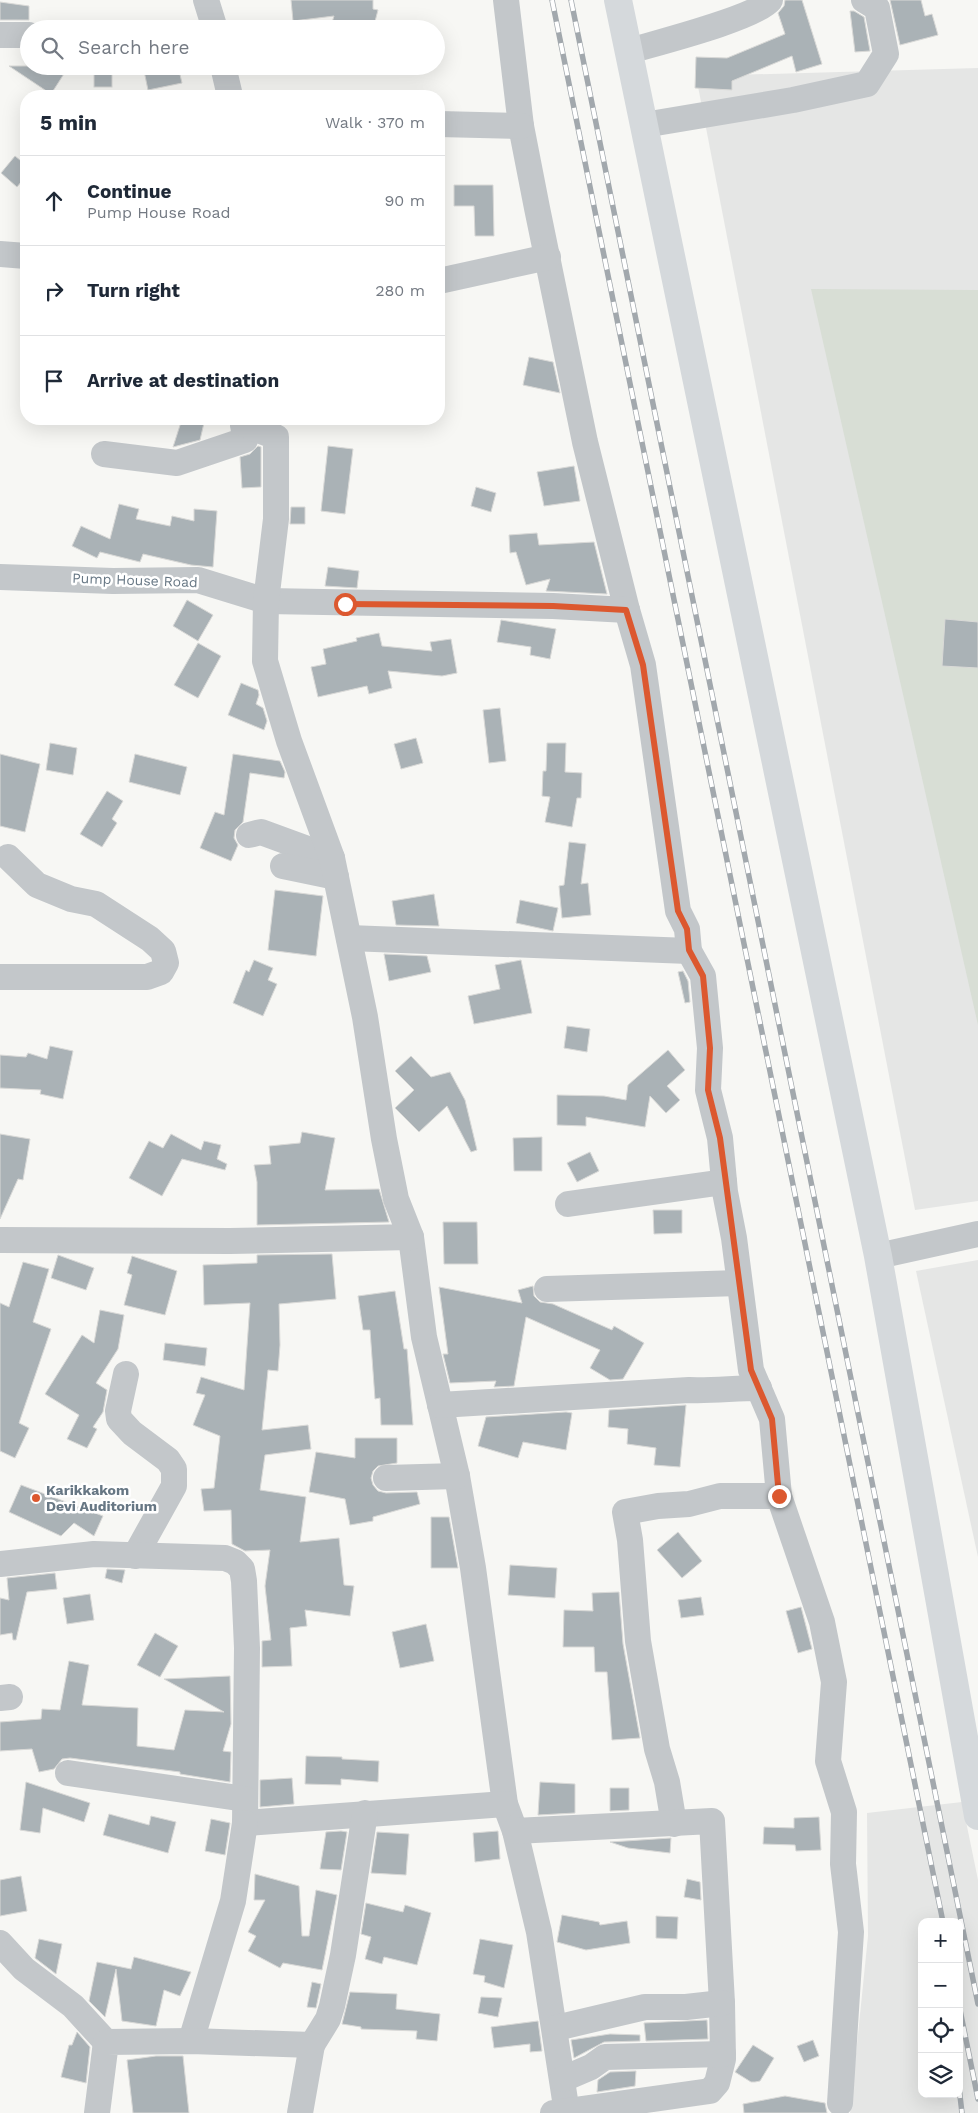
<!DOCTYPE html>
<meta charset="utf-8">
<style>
:root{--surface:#fff;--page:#f2f2f3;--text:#1f2937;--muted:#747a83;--line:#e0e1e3}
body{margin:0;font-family:"Work Sans",sans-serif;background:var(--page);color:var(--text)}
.controls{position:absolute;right:15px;bottom:15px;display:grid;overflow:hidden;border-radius:10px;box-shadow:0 5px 20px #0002}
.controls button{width:45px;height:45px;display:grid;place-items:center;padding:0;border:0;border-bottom:1px solid var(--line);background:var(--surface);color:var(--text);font:25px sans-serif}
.stop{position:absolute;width:15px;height:15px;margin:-11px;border:4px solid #dc582f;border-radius:50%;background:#fff}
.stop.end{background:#dc582f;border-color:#fff;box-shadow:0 1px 5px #0008}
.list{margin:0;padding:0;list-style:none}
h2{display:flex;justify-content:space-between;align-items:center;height:65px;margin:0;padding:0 20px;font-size:21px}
h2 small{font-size:16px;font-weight:400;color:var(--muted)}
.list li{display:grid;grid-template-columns:32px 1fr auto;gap:15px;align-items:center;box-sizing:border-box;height:90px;padding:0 20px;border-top:1px solid var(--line)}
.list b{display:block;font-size:19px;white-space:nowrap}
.list p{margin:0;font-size:16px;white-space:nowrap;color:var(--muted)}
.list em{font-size:16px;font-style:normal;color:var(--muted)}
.icon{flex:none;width:28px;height:28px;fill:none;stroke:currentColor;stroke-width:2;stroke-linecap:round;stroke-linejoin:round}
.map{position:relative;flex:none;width:978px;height:2113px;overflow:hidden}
.search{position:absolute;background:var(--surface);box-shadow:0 5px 20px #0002;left:20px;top:20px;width:425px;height:55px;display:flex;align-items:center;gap:12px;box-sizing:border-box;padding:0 18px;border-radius:28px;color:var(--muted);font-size:19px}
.panel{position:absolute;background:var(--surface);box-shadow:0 5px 20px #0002;left:20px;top:90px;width:425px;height:335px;border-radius:20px}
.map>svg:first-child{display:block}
.built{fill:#e5e6e5;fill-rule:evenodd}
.green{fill:#d8ded5}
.building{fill:#aab2b6;stroke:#d9d9d7}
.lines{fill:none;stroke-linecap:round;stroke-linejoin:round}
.street{stroke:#c3c7ca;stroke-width:26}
.secondary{stroke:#d5d9dc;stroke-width:28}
.rail-casing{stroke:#a2a8ad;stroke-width:5.5}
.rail{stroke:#fff;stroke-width:4;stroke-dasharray:11;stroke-linecap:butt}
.route{stroke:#dc582f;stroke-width:6}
.poi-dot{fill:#dc582f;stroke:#fff;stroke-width:2}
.labels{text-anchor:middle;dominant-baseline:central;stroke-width:5;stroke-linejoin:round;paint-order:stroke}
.street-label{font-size:14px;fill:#677784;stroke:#fff}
.poi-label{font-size:14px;font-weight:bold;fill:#677784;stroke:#fff;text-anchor:start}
</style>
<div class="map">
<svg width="978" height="2113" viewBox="0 0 978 2113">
<rect width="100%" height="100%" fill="#f7f7f4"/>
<g class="built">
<path d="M978 68V1201L915 1210 696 76Z"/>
<path d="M978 1260V1557L916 1271Z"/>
<path d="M962 1802 978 1880V2113H850L868 1936 867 1813ZM922 1922H959V2094H922Z"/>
</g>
<path class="green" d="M811 289 978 290V1025Z"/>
<g class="building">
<path d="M291 0H373V9L378 10 373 29H330L334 16 293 21Z"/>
<path d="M785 0H802L822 64 796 72 792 56 732 81V90L695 88 696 57 727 58 785 34 778 13 784 6Z"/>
<path d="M890 0H921L925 16 932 14 938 35 900 45Z"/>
<path d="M0 2 29 6V20H0Z"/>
<path d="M850 11H854L864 17 870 51 855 52Z"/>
<path d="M9 66H69L51 94Z"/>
<rect x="94" y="66" width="18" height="21"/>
<path d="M143 66H178L182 83 148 90Z"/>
<path d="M15 156 26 165V176L17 187 1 173Z"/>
<path d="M454 185H493L494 236H475L474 206H454Z"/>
<path d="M529 357 553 362 560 393 523 385Z"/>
<path d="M182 419 204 423 200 440 173 447Z"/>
<path d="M258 446 261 447V487L242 488 240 457 250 454Z"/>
<path d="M328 446 353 449 345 514 321 511Z"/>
<path d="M574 466 580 501 544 506 537 472Z"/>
<path d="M476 487 496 493 491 512 471 506Z"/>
<path d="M119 504 139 509 136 519 170 526 172 516 194 521V509L217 511 213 567 191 565 143 554 140 562 100 552 97 558 72 546 81 526 110 539Z"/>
<path d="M291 507H305V524H290Z"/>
<path d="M537 533 539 545 594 542 607 594 546 591 550 579 526 585 516 552 510 553 509 535Z"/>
<path d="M328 567 359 571 357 588 325 586Z"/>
<path d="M187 600 213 615 198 641 173 626Z"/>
<path d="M945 619 978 622V668L942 666Z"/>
<path d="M501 620 556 629 550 659 530 655 531 647 497 642Z"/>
<path d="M379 633 382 646 432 651 430 642 451 639 457 673 442 676 388 671 392 688 369 694 367 686 318 697 311 667 326 664 323 649 357 641 356 638Z"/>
<path d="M198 643 221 656 198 698 174 685Z"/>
<path d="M241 683 258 690 259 695 256 704 263 708 267 721 264 730 228 715Z"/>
<path d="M500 708 506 761 489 763 483 710Z"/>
<path d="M416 738 423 763 401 769 394 744Z"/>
<path d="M50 743 77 748 73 775 46 770Z"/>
<path d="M547 743H566L565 772 582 773 581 798H577L572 827 545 822 550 797 542 796 543 771H546Z"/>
<path d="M0 754 40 764 25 832 0 826Z"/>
<path d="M135 754 187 767 180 795 129 782Z"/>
<path d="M233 754 280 761 285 772 284 778 250 773 243 822 235 830 234 838 238 845 231 861 200 848 215 812 224 815Z"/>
<path d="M107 791 123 801 112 819 117 823 102 847 80 834Z"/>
<path d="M569 842 586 844 581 884 588 883 591 915 562 918 559 886 564 885Z"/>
<path d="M275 890 323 896 316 956 268 950Z"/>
<path d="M434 894 439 926 396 925 392 901Z"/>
<path d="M520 900 558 908 553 931 516 923Z"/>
<path d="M384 954 427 956 431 972 389 981Z"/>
<path d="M254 960 273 968 268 980 277 984 263 1016 233 1003 246 970 249 972Z"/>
<path d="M521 960 532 1013 474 1024 468 996 500 989 495 965Z"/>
<path d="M683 971 688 981 690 1002 685 1003 678 972Z"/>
<path d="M567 1026 590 1029 587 1052 564 1048Z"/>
<path d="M50 1046 73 1051 63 1099 40 1094 41 1090 0 1088V1055L26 1057 28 1053 47 1059Z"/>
<path d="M668 1050 685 1070 667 1086 680 1100 666 1113 650 1096 645 1127 586 1117V1126L557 1125V1095L604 1096 626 1100 628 1085Z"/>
<path d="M411 1056 431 1077 450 1072 465 1100 477 1150 471 1152 447 1106 419 1132 395 1108 414 1090 395 1071Z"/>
<path d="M302 1132 335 1138 325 1190 379 1189 389 1222 257 1225V1182L254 1165 271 1164 269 1146 300 1143Z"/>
<path d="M0 1134 30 1139 23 1180 18 1179 0 1219Z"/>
<path d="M171 1134 201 1150 204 1141 221 1145 217 1159 227 1164 225 1170 182 1159 162 1196 129 1178 149 1141 163 1148Z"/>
<path d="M542 1137V1171H514L513 1138Z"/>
<path d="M590 1152 599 1171 577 1182 567 1163Z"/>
<path d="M653 1210H682V1233L654 1234Z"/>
<path d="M443 1222H477L478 1264H444Z"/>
<path d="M332 1254 336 1299 279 1304 280 1345 278 1371 268 1370 262 1430 308 1425 311 1449 265 1455 260 1490 306 1497 300 1542 339 1538 344 1585 354 1586 350 1616 305 1610 307 1626 290 1628 292 1666 262 1667V1641L271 1640 265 1586 270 1550 245 1551 232 1544 231 1510 204 1511 201 1489 214 1488 220 1436 193 1425 205 1395 196 1393 201 1377 244 1390 250 1303 204 1305 203 1265 257 1263V1255Z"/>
<path d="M58 1255 94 1268 86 1290 51 1278Z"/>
<path d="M132 1256 177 1271 165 1315 124 1305 132 1275 127 1273Z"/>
<path d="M23 1262 49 1269 33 1322 51 1329 19 1423 29 1428 15 1458 0 1451V1303L9 1307Z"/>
<path d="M533 1286 534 1296 540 1302 553 1304 612 1330 614 1326 644 1343 623 1379 610 1380 590 1368 600 1350 526 1317 514 1386 494 1387 496 1381 450 1383 443 1354H448L439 1287 522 1303 518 1290Z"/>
<path d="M395 1291 404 1349H407L413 1425H381L380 1398 375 1399 370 1330H363L358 1296Z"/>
<path d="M100 1310 124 1315 118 1349 96 1383 107 1390 103 1412 93 1427 97 1429 87 1448 67 1439 79 1415 45 1394 82 1335 94 1343Z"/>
<path d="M165 1343 207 1348 205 1366 163 1360Z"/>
<path d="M686 1405 680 1467 654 1465 656 1448 627 1444 628 1429 608 1427 609 1410Z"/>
<path d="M566 1412 572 1413 566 1450 523 1442 518 1458 478 1446 486 1417Z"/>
<path d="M355 1438H397V1463L378 1466 373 1471 371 1478 373 1485 378 1491 386 1493 417 1492 420 1504 373 1517V1521L350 1525 345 1499 309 1492 316 1452 355 1458Z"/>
<path d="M21 1485 103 1516 94 1536 74 1523 61 1536 9 1512Z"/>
<path d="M431 1517H449L458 1568H431Z"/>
<path d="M678 1532 702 1561 682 1578 657 1550Z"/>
<path d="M510 1565 557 1568 555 1598 508 1595Z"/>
<path d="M107 1569 125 1570 122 1583 105 1578Z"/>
<path d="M55 1573 57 1589 27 1592 16 1640H13L12 1633 0 1635V1598L9 1600 7 1578Z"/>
<path d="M619 1592 623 1644 640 1738 612 1740 607 1672H595L594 1647H563L564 1610 593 1611 592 1593Z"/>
<path d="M90 1594 94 1620 67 1624 63 1598Z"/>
<path d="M701 1597 704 1615 681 1618 678 1600Z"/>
<path d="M801 1607 812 1649 798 1653 786 1611Z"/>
<path d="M426 1624 434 1661 400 1668 392 1632Z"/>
<path d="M155 1633 178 1646 160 1677 137 1665Z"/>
<path d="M69 1661 89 1665 82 1705 138 1708 137 1746 174 1750 185 1710 224 1712 164 1679 230 1676 231 1724 223 1751 231 1752 230 1782 180 1774V1772L70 1758 62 1759 54 1769 39 1772 32 1749 0 1751V1722L41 1719 42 1709 60 1710Z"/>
<path d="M306 1756 342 1757V1759L379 1761 378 1782 341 1779V1785L305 1784Z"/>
<path d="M292 1778 294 1804 260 1807V1780Z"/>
<path d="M26 1782 90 1803 84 1822 43 1808 40 1833 20 1830Z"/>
<path d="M540 1782 575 1784V1813L538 1815Z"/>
<path d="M610 1788H629V1810L610 1811Z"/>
<path d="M109 1814 149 1825 151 1816 176 1822 168 1853 103 1835Z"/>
<path d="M819 1817 821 1850 796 1851 795 1845 763 1844 764 1827 794 1828V1818Z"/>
<path d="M211 1819 230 1823 225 1855 205 1851Z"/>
<path d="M341 1831 347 1832 341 1870 320 1869 326 1832Z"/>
<path d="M498 1831 500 1859 475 1862 473 1833Z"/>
<path d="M377 1832 409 1834 406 1875 371 1873Z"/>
<path d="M671 1838 670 1853 628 1848 610 1842Z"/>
<path d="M255 1874 299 1886 302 1936H309L316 1890 337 1895 322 1970 283 1963 280 1968 248 1951 256 1936 248 1932 265 1900H254Z"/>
<path d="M21 1876 27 1911 0 1916V1880Z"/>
<path d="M687 1879 700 1882 701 1900 684 1897Z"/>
<path d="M366 1903 403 1912 405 1905 431 1913 417 1965 384 1957 382 1964 365 1959 371 1937 361 1934Z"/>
<path d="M562 1915 599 1922 600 1925 627 1921 630 1943 586 1950 557 1942Z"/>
<path d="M656 1916 678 1917 677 1939 656 1938Z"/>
<path d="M39 1939 62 1944 56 1974 35 1958Z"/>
<path d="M480 1939 513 1945 504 1988 484 1982 485 1976 473 1974Z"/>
<path d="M134 1957 191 1972 180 1996 164 1990 156 2026 122 2021 116 1969 105 2017 89 2001 97 1962 131 1969Z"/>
<path d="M312 1982 321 1984 316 2008 307 2007Z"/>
<path d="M350 1992 397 1994 396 2009 440 2014 437 2041 416 2039 417 2031 361 2029V2027L342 2024Z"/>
<path d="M481 1997 502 1998 498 2017 478 2013Z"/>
<path d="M707 2020 708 2039 646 2041 644 2023Z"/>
<path d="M538 2021 542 2051 530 2052V2044L494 2048 491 2027Z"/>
<path d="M77 2032 90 2047 86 2083 61 2077 69 2045H72Z"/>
<path d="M610 2034 640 2035V2041L604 2042 574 2058 571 2040Z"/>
<path d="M813 2040 819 2056 804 2062 797 2046Z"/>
<path d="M753 2045 774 2058 760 2081 755 2082H751L735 2072Z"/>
<path d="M156 2056H183L189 2113H133L127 2060Z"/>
<path d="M636 2071 635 2086 597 2092 598 2080 610 2072Z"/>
<path d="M785 2096 825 2103 827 2113H744L743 2104Z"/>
</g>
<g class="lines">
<g class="street">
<path d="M206 0 215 29"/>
<path d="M506 0 521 126 537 208 585 442 627 610 643 665 678 911 687 929 689 951 703 976 710 1048 708 1090 720 1138 725 1192 734 1238 751 1370 772 1419 779 1496 822 1622 834 1682 828 1761 844 1812 843 1864 851 1932 840 2103"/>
<path d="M0 35H29"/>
<path d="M629 51C656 43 756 18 770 0"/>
<path d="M223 66 230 96"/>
<path d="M439 124 521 126"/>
<path d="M644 125 793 100 867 84 886 54 877 8 864 0"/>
<path d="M0 254 26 256"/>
<path d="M439 281 548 257"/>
<path d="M104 454 177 463 245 440 243 424"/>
<path d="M0 577 113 581 198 580 266 601 553 606 627 610"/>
<path d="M249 835 261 832 332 858"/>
<path d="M283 866 336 877"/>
<path d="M349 938 689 951"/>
<path d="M0 977H147L161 972 166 963 163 951 150 939 96 904 71 899 37 885 8 857"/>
<path d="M568 1204 724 1182"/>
<path d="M411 1237 424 1337 457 1476 473 1568 505 1804 515 1831 539 1932 567 2113"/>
<path d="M0 1240 230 1241 411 1237 396 1199 384 1139 365 1017 332 858 289 741 265 661 266 601 276 519V437L243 424 242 419"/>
<path d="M878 1256 978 1234"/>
<path d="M547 1289 739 1283"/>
<path d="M126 1374 118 1411 119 1419 132 1433 168 1460 174 1469V1486L135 1556"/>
<path d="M440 1405 689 1390C712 1391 735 1388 759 1388"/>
<path d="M386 1478 457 1476"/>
<path d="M0 1564 94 1554 225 1558 235 1562 242 1569 244 1581 247 1648 245 1823 505 1804"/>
<path d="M0 1698 10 1697"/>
<path d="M68 1773 245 1799"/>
<path d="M674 1824 667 1782 657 1749 638 1641 630 1540 625 1512 658 1506 689 1504 720 1496H779"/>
<path d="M515 1831 712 1821 722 2003 723 2059 717 2083 710 2091 553 2113"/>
<path d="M0 1943 24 1969 73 2006 106 2042"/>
<path d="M556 2028 645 2007H686L722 2003"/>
<path d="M191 2041 233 1901 245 1823"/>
<path d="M312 2045 328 2019 332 2006 343 1955 365 1813"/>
<path d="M563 2079 591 2067 605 2057 723 2054"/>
<path d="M97 2113 106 2042 191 2041 312 2045 300 2113"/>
</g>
<path class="secondary" d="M618 0 878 1256 978 1816"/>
<g class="rail-casing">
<g id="rail">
<path d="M552 0 943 1922"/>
<path d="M571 0 978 2004"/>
<path d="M959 2005 978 2099"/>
<path d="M959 2087 962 2113"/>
</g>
</g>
<use href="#rail" class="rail"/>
</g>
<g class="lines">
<path class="route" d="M345 604 553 606 626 610 643 665 678 911 687 929 689 950 703 976 710 1048 708 1090 720 1138 751 1370 772 1419 779 1496"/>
</g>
<circle class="poi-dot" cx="36" cy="1498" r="5"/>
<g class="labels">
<g class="street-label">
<text transform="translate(135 580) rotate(2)">Pump House Road</text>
</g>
<g class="poi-label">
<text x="46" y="1490">Karikkakom<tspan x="46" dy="16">Devi Auditorium</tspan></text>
</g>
</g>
</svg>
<div class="controls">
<button>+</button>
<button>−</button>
<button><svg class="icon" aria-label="locate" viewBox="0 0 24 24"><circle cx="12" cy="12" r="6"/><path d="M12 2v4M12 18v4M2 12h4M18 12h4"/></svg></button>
<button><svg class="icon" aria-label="layers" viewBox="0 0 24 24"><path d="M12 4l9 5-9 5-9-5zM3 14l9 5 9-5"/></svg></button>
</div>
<div class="stop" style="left:345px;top:604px"></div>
<div class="stop end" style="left:779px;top:1496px"></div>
<div class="search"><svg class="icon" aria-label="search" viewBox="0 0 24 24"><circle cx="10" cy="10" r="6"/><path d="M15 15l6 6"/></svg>Search here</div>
<section class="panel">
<h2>5 min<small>Walk · 370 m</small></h2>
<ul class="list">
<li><svg class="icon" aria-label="ahead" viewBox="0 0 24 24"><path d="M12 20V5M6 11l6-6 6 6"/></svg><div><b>Continue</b><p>Pump House Road</p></div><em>90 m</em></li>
<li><svg class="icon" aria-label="right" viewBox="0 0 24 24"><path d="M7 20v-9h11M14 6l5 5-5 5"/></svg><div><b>Turn right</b></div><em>280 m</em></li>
<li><svg class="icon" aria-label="arrive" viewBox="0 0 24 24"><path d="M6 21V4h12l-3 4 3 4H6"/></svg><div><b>Arrive at destination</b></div></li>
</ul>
</section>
</div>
